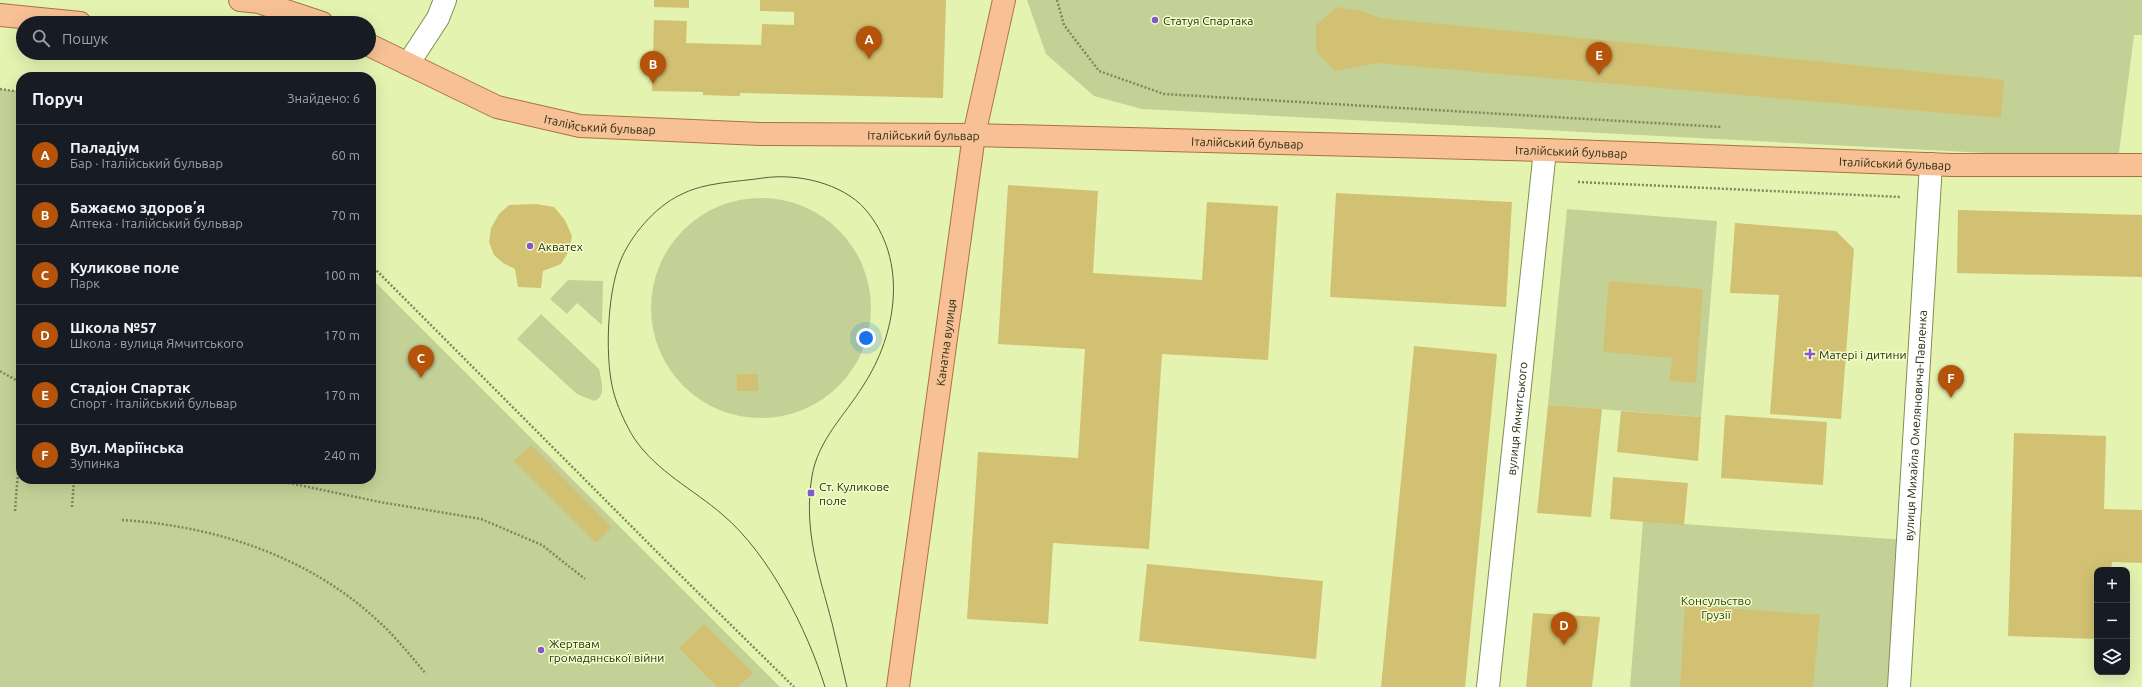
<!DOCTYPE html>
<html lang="uk">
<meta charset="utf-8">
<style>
:root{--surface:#171b24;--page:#20242c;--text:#f1f3f6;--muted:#9ea1a6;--line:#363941;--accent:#b45309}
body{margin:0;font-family:Ubuntu,sans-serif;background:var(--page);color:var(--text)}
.controls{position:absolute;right:12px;bottom:12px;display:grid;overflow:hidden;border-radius:8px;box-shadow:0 4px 16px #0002}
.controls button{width:36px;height:36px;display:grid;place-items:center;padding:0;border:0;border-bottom:1px solid var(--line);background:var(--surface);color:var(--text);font:20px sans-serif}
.you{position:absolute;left:866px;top:338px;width:14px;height:14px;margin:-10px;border:3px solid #fff;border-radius:50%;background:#1a73e8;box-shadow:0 0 0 6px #1a73e833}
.badge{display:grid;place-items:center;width:26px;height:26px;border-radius:50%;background:var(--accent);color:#fff;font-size:13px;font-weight:700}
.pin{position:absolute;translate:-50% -33px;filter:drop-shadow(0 1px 2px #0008)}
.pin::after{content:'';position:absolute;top:21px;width:14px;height:12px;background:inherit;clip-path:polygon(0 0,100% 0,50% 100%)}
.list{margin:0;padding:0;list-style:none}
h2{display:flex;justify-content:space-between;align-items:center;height:52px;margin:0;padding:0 16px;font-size:17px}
h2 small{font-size:13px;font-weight:400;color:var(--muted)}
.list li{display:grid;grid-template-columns:26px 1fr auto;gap:12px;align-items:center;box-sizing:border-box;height:60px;padding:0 16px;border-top:1px solid var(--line)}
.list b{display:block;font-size:15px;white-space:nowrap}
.list p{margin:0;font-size:13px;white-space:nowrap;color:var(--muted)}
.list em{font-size:13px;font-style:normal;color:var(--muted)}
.icon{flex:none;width:22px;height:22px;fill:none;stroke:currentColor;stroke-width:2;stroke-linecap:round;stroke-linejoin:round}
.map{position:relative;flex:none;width:2142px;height:687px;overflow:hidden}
.search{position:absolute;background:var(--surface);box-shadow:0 4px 16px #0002;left:16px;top:16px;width:360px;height:44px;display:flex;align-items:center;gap:10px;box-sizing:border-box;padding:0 14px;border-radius:22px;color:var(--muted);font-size:15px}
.panel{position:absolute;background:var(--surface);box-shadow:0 4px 16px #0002;left:16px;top:72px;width:360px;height:412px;border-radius:16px}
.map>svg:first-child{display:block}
.green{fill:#c4d196}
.building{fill:#d2c172}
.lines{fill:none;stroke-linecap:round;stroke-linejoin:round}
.minor-casing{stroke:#828e50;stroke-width:24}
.major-casing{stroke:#ab733a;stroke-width:24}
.path{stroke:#7f875c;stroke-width:2.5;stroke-dasharray:2 2;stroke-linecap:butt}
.minor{stroke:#fff;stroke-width:22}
.major{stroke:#f7c195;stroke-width:22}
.tram{stroke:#595f3c;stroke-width:1}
.poi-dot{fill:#8456cf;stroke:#f3ffca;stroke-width:1.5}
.labels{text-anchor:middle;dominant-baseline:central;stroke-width:3;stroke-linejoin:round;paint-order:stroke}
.poi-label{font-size:12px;fill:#292d14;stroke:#f3ffca;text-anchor:start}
.street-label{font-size:12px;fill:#292d14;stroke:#f3ffca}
.park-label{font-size:12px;fill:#313716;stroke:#f3ffca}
</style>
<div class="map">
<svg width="2142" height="687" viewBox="0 0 2142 687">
<rect width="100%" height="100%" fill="#e5f3b1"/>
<g class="green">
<path d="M1027 0H2142V35H2134L2118 160 1142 109 1094 96 1046 54Z"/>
<path d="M0 89 21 91V479H371V278L780 687H0Z"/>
<circle cx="761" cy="308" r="110"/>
<path d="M1567 209 1717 221 1701 417 1548 405Z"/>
<path d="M568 280 603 281 602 325 577 303 567 314 550 299Z"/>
<path d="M541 314 599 369C601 379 607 397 594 401L577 394 517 339Z"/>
<path d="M1643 521 1906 540 1897 687H1630Z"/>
</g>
<g class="building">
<path d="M654 0H689V8L654 7Z"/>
<path d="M760 0H946L943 98 740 93V96H732L703 95V92L652 91 654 20 687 21 686 43 761 45 762 24 794 25V12L760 11Z"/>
<path d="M1337 7 1362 11 1380 18 2004 80 2001 118 1377 63 1335 71 1316 51V25Z"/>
<path d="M1008 185 1098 191 1093 273 1202 280 1207 202 1278 206 1268 360 1162 354 1149 549 1053 543 1048 624 967 619 978 452 1078 458 1085 349 998 344Z"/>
<path d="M1336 193 1512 202 1506 307 1330 297Z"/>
<path d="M536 204 554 207 565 220 572 236 569 251 561 264 543 271 541 288 518 287 515 269 503 263 494 255 489 242 491 228 499 214 509 205Z"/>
<path d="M1958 210 2142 215V277L1957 273Z"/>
<path d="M1735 223 1836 231 1854 249 1841 419 1770 414 1779 295 1730 293Z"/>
<path d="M1609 281 1703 289 1696 383 1670 381 1672 358 1603 352Z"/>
<path d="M1414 346 1497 354 1465 687H1381Z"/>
<rect x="737" y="374" width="21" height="17"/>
<path d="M1548 405 1602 409 1591 517 1537 513Z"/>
<path d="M1621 411 1701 417 1698 461 1617 452Z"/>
<path d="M1725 415 1827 422 1823 485 1721 478Z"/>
<path d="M2014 433 2106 436 2104 509 2142 510V563L2112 562 2111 570H2097V639L2008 636Z"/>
<path d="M531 445 612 527 596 543 514 461Z"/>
<path d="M1613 477 1688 483 1684 525 1610 519Z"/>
<path d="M1147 564 1323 581 1316 659 1139 641Z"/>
<path d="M1685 605 1820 615 1813 687H1680Z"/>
<path d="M1533 613 1600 617 1592 687H1526Z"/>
<path d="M704 624 753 673 738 687H717L679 648Z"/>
</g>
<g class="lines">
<g class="minor-casing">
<g id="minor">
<path d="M408 64 438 18 445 0"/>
<path id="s1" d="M1488 687 1545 150"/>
<path id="s2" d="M1899 687 1931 164"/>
</g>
</g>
<g class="major-casing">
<g id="major">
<path d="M240 0 259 2 322 23"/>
<path d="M0 15 80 23"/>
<path id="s3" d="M369 45 497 107 580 126 760 134 974 135 1545 150 1952 165H2142"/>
<path id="s4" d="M898 687 974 135 1004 0"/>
</g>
</g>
<g class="path">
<path d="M1057 0 1064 25 1099 71 1164 94 1722 127"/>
<path d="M0 89 21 92"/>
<path d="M1578 182 1901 197"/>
<path d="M371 265 671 566 794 687"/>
<path d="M0 371 21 383"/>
<path d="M277 479 289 483 380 502 481 519 542 545 585 579"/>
<path d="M72 507 74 479"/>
<path d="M15 511 21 433"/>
<path d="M122 520C215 526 308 556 377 620 395 636 410 655 426 674"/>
</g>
<use href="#minor" class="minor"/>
<use href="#major" class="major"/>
<path class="tram" d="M825 687C807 629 769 554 723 515 693 489 657 472 634 438 627 427 619 410 615 397 604 364 607 294 620 262 630 236 655 207 680 195 704 182 737 182 763 178 797 173 842 183 865 209 909 260 897 334 863 386 845 415 818 440 812 476 803 530 819 573 832 623 837 644 842 666 847 687"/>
</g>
<g class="poi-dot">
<circle cx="1155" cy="20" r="4"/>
<circle cx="530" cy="246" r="4"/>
<path d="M1808 348h4v4h4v4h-4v4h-4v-4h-4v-4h4z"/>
<rect x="807" y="489" width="8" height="8" rx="2"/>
<circle cx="541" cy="650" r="4"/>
</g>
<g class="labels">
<g class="poi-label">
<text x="1163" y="20">Статуя Спартака</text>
<text x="538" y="246">Акватех</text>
<text x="1819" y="354">Матері і дитини</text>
<text x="819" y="486">Ст. Куликове<tspan x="819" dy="14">поле</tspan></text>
<text x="549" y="643">Жертвам<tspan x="549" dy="14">громадянської війни</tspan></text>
</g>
<g class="street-label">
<text stroke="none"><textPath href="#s3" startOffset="247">Італійський бульвар</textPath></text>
<text stroke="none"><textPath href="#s3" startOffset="571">Італійський бульвар</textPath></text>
<text stroke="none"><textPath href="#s3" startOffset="895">Італійський бульвар</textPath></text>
<text stroke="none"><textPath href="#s3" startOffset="1219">Італійський бульвар</textPath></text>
<text stroke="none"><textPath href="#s3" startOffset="1543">Італійський бульвар</textPath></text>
<text stroke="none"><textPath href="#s4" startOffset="348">Канатна вулиця</textPath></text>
<text stroke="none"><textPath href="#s1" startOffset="270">вулиця Ямчитського</textPath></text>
<text stroke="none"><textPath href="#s2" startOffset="262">вулиця Михайла Омеляновича-Павленка</textPath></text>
</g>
<g class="park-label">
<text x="1716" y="600">Консульство<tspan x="1716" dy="14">Грузії</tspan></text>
</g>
</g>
</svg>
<div class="controls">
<button>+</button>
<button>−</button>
<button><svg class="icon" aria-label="layers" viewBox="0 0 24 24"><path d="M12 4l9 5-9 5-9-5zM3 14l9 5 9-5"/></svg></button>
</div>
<div class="you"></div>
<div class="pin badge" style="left:869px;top:59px">A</div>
<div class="pin badge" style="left:653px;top:84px">B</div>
<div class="pin badge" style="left:421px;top:378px">C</div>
<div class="pin badge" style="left:1564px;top:645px">D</div>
<div class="pin badge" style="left:1599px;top:75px">E</div>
<div class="pin badge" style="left:1951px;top:398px">F</div>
<div class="search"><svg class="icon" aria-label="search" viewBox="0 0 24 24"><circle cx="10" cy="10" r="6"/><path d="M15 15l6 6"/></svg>Пошук</div>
<section class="panel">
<h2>Поруч<small>Знайдено: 6</small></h2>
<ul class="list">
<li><span class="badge">A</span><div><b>Паладіум</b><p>Бар · Італійський бульвар</p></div><em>60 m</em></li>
<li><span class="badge">B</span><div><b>Бажаємо здоровʼя</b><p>Аптека · Італійський бульвар</p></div><em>70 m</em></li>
<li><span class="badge">C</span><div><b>Куликове поле</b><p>Парк</p></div><em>100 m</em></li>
<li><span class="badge">D</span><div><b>Школа №57</b><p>Школа · вулиця Ямчитського</p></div><em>170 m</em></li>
<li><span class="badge">E</span><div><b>Стадіон Спартак</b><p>Спорт · Італійський бульвар</p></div><em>170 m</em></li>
<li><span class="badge">F</span><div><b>Вул. Маріїнська</b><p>Зупинка</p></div><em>240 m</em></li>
</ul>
</section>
</div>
